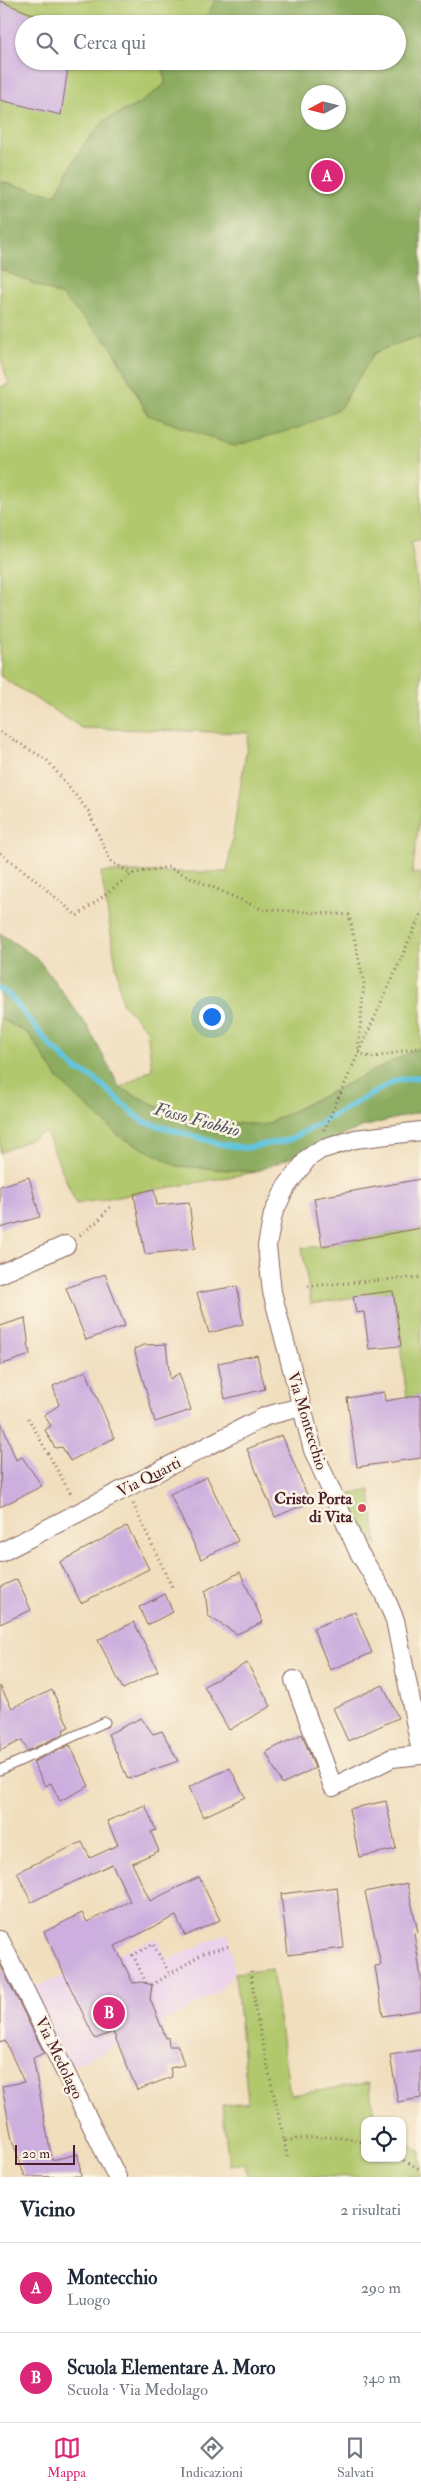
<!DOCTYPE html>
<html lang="it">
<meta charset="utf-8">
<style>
:root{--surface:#fff;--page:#f6f6f7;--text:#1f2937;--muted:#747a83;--line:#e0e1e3;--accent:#db2777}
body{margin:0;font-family:"IM FELL Double Pica",serif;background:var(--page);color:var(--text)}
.controls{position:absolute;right:15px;bottom:15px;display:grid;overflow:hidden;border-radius:10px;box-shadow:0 1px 4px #0004}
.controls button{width:45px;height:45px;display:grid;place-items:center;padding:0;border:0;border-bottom:1px solid var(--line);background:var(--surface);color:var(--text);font:25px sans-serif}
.compass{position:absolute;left:301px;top:85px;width:45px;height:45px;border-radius:50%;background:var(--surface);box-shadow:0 1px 4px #0004;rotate:263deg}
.scale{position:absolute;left:15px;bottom:12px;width:60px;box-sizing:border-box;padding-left:5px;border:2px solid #4a1f2b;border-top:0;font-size:14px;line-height:18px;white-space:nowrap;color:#4a1f2b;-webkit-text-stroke:4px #fcf5e5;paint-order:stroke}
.you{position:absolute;left:211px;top:1016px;width:18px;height:18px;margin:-12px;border:4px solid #fff;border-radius:50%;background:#1a73e8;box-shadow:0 0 0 8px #1a73e833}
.badge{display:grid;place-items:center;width:32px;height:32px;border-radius:50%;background:var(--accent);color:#fff;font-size:16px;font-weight:700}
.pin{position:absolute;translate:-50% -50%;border:2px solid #fff;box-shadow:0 1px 5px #0006}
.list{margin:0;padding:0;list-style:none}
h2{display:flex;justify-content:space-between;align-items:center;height:65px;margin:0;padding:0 20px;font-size:21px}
h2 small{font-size:16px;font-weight:400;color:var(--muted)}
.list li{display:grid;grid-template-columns:32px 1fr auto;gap:15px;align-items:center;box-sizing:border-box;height:90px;padding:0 20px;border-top:1px solid var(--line)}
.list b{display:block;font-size:19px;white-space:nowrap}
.list p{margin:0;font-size:16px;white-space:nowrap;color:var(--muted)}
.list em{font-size:16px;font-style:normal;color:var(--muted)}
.icon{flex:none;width:28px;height:28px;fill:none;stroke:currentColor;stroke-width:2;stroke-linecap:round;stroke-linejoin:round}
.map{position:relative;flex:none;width:421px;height:2177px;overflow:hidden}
.search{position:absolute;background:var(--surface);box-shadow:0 1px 4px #0004;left:15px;right:15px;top:15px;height:55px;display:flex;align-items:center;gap:12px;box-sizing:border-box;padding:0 18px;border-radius:28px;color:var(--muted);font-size:19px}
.sheet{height:245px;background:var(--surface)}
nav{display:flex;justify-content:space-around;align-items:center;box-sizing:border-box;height:70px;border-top:1px solid var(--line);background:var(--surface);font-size:14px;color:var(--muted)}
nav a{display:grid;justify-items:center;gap:2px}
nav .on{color:var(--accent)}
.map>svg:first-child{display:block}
.built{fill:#ead1ec}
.green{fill:#b1c86d;stroke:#7e744c}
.forest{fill:#8cac60;stroke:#6b6646;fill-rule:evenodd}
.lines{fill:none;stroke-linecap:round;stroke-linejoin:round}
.stream{stroke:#60c4de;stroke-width:6}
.building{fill:#ccafde}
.service-casing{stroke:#84625e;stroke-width:11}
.minor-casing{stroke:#84625e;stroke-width:20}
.path{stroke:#84625e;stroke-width:3;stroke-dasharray:1 4;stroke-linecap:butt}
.service{stroke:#fff;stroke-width:9}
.minor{stroke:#fff;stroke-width:18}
.poi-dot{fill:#d1495b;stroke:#fcf5e5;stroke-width:2}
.labels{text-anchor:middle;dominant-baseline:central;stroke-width:5;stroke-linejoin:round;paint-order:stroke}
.street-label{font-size:16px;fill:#4a1f2b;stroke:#fcf5e5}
.poi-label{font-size:16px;font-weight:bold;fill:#4a1f2b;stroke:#fcf5e5;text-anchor:end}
.water-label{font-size:18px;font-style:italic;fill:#515161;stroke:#fcf5e5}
</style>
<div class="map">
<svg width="421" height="2177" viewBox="0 0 421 2177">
<rect width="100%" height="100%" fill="#fcf5e5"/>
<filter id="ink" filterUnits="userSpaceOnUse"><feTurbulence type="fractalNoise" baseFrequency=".02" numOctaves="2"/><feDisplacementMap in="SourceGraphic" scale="10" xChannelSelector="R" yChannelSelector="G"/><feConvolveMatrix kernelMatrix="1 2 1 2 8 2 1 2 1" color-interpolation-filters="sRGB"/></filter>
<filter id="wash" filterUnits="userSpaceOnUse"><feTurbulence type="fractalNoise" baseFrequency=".0096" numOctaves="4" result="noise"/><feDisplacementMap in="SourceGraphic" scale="20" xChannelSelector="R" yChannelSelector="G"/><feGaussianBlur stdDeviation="1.12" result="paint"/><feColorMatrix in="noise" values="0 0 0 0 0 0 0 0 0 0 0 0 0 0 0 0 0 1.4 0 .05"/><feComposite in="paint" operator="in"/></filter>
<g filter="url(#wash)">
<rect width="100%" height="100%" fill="#f0debd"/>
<path class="built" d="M228 1933 235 1973 216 1994 135 2037 65 2069 25 1991 157 1938 167 1960Z"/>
<g class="green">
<path d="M0 0H216L201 24H24V61H163L165 84 139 104 105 120 84 144 55 195 0 182Z"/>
<path d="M0 269 62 296 111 346 148 415 340 408 374 353 412 338H421V540L411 543 421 607V807L412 874 421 873V1047L265 1125 186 1120 120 1088 152 1069 147 1030 122 1003 101 872H227L249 733 82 728 0 676V387L9 384 0 357Z"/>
<path d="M0 1018 29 1034 59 1080 177 1166 256 1172 76 1204 46 1132 0 1153Z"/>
<path d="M421 1228V1395L407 1398 393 1291 311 1304 302 1248 322 1246Z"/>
<path d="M370 1490 377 1546 333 1498Z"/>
<path d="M272 1969 290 2095 369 2083 375 2121H365V2158H402V2140L421 2152V2177H247L245 2163 229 2166 222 2105 248 2102 235 1973Z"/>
</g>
<g class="forest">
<path d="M216 0H421V338H412L374 353 340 408 301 427 234 446 148 415 111 346 62 296 0 269V182L55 195 84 144 105 120 139 104 165 84 163 61H397V24H201ZM308 92H338V122H308Z"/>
<path d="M0 933 37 958 88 1027 120 1088 186 1120 265 1125 421 1047V1112L362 1127 256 1172 177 1166 119 1136 59 1080 29 1034 0 1018Z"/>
</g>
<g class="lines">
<path class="stream" d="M0 989 9 995 50 1045 76 1069 95 1079 142 1121 220 1144 245 1148 289 1140 397 1080 421 1077"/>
</g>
<g id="blocks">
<g class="building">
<path d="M0 1 54 23 24 24V61H69L61 115 0 100Z"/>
<path d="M29 1177 40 1217 0 1228V1186Z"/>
<path d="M421 1179V1228L322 1246 314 1198Z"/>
<path d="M154 1189 157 1205 189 1202 195 1249 145 1254 134 1194Z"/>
<path d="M105 1274 125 1326 86 1340 66 1288Z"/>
<path d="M237 1286 243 1324 209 1333 197 1293Z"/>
<path d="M393 1291 401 1346 369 1349 364 1312 356 1313 353 1296Z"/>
<path d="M25 1318 30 1355 0 1365V1326Z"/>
<path d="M166 1344 170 1379 179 1373 191 1410 155 1422 134 1349 144 1345Z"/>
<path d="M257 1355 265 1389 225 1399 218 1363Z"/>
<path d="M86 1371 114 1438 70 1461 62 1447 55 1448 45 1430 51 1426 44 1415 59 1405 53 1386Z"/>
<path d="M384 1392 385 1401 421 1395V1458L357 1467 347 1398Z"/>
<path d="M1 1422 16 1460 22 1457 42 1486 0 1507Z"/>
<path d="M282 1435 310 1502 275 1517 247 1449Z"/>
<path d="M207 1477 238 1541 201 1559 170 1494Z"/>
<path d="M127 1526 149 1569 81 1603 60 1562Z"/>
<path d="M240 1572 263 1622 237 1634 208 1616 205 1591Z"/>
<path d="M17 1579 31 1610 0 1624V1587Z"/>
<path d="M165 1594 173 1612 147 1625 139 1607Z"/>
<path d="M355 1612 372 1653 330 1670 313 1628Z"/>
<path d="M134 1622 158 1671 123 1689 98 1640Z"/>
<path d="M247 1663 271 1706 229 1730 204 1686Z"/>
<path d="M383 1685 398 1718 348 1741 333 1708Z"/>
<path d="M0 1686 12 1708 52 1690 69 1727 63 1730 64 1734 27 1751 22 1740 0 1751Z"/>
<path d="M141 1718 153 1734 162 1731 178 1761 128 1779 108 1734Z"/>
<path d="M302 1734 315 1768 282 1784 266 1752Z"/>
<path d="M70 1745 89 1786 60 1801 51 1783 45 1786 33 1762Z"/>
<path d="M230 1768 245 1797 203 1817 189 1787Z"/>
<path d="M386 1801 396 1849 359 1857 349 1809Z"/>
<path d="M145 1805 156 1830 151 1832 159 1851 132 1863 150 1901 199 1877 220 1920 185 1936 176 1916 115 1946 133 1983 142 1982 152 1985 150 1999 166 2038 168 2037 169 2046H178L184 2065 170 2068 172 2077 137 2090 113 2032 95 2039 44 1932 82 1913 87 1922 130 1901 112 1864 31 1902 17 1872 82 1842 90 1858 118 1845 107 1821Z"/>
<path d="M407 1883 418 1932 414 1933 421 1978V2010L383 2016 375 1966 381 1965 365 1892Z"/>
<path d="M337 1887 344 1948 288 1955 281 1894Z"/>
<path d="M0 1964 44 2053 33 2058 52 2160 78 2154 81 2176 25 2177 12 2140 2 2086 24 2082 5 2041 0 2043Z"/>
<path d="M421 2050V2098L398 2102 390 2055Z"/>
</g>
</g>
</g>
<g filter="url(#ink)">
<use href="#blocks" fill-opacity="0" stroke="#84625e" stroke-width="1"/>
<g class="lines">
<g class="service-casing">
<path id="service" d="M0 1770 105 1722"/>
</g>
<g class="minor-casing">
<g id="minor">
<path d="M421 1131 355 1139 320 1150 308 1158 286 1187 273 1214 267 1246 272 1292 313 1450 358 1551 383 1592 395 1620 421 1752"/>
<path d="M0 1274 66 1245"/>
<path d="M0 1553 266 1416 301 1407"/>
<path d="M294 1680 333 1787 392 1758 421 1755"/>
<path d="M0 1940 117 2177"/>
</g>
</g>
<g class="path">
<path d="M0 732 47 760 89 812 110 861 132 874"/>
<path d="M0 853 32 877 77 916 132 874 168 867 261 909 349 915 364 983 358 1052 371 1058 421 1047"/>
<path d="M324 1130 421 914"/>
<path d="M80 1235 97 1222 112 1205"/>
<path d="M308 1286 421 1277"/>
<path d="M28 1418 72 1496"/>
<path d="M133 1504 172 1587"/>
<path d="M251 1971 256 2013 284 2141C312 2137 338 2134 365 2143"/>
<path d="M146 1983 133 1955 153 1944 170 1974"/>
<path d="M152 1985 204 1953 230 1946"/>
<path d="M284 2141 288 2160"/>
<path d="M400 2158 421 2170"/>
</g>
<use href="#service" class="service"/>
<use href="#minor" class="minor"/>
</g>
</g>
<circle class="poi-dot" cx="362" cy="1508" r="5"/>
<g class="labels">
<g class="street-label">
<text transform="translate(307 1421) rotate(73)">Via Montecchio</text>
<text transform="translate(149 1477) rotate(-27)">Via Quarti</text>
<text transform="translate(59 2058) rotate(64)">Via Medolago</text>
</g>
<g class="poi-label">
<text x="352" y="1499">Cristo Porta<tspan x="352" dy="18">di Vita</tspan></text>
</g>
<g class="water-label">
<text transform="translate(197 1120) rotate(15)">Fosso Fiobbio</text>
</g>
</g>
</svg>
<div class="controls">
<button><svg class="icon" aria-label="locate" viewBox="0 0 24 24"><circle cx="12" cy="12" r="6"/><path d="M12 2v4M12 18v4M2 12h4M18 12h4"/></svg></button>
</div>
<svg class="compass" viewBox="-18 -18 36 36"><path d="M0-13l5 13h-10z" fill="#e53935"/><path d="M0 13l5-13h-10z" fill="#747a83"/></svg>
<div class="scale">20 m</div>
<div class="you"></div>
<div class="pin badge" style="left:327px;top:176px">A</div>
<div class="pin badge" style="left:109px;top:2013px">B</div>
<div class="search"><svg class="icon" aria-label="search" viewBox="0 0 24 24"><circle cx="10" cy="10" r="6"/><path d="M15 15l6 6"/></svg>Cerca qui</div>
</div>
<section class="sheet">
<h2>Vicino<small>2 risultati</small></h2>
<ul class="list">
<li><span class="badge">A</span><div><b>Montecchio</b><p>Luogo</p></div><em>290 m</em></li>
<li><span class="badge">B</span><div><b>Scuola Elementare A. Moro</b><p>Scuola · Via Medolago</p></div><em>340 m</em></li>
</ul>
</section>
<nav>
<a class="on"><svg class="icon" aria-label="map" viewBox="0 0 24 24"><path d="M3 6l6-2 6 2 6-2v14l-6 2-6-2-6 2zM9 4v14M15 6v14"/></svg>Mappa</a>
<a><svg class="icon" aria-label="directions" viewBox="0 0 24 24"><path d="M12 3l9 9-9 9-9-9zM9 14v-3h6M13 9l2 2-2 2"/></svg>Indicazioni</a>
<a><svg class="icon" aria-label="saved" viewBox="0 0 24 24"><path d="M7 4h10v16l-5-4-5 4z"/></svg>Salvati</a>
</nav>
